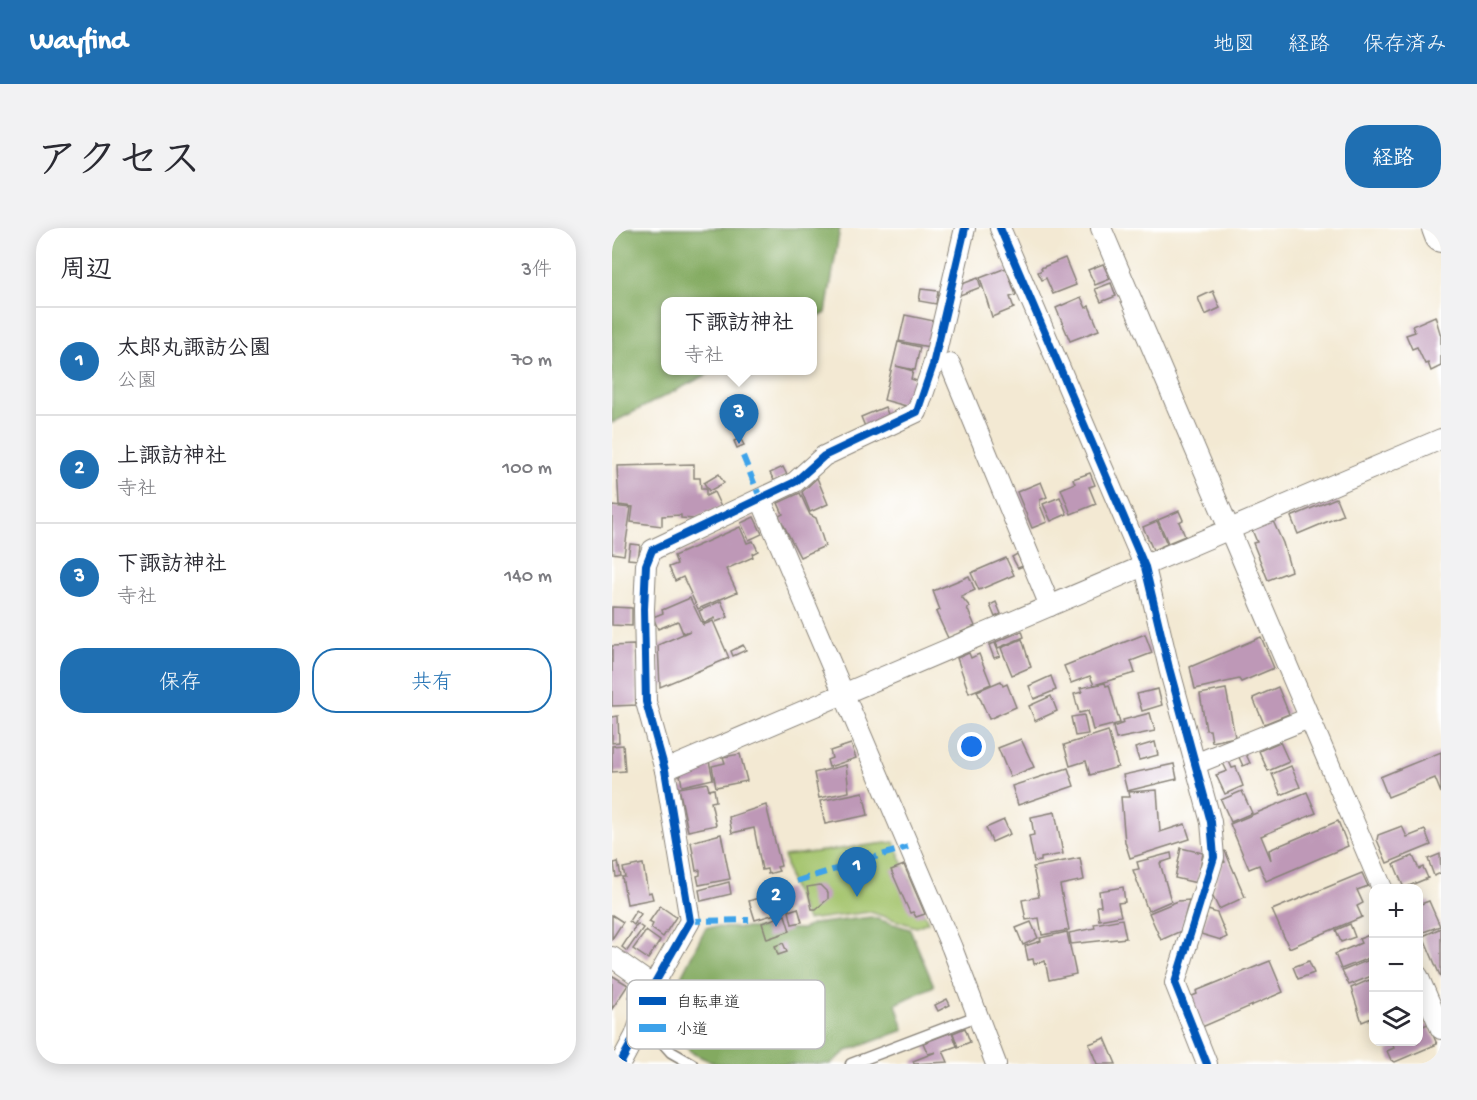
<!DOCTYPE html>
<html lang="ja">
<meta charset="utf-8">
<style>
:root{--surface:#fff;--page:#f2f2f3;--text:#2b2b33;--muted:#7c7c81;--line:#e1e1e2;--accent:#1f6fb2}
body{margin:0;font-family:"Gochi Hand","Klee One",sans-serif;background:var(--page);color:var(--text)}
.controls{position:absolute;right:18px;bottom:18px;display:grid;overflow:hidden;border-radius:12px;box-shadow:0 3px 15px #0003}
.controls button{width:54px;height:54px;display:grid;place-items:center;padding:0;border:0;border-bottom:2px solid var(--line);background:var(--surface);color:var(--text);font:30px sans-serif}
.you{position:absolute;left:360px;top:519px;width:21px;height:21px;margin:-15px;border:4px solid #fff;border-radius:50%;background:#1a73e8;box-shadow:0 0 0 9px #1a73e833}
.badge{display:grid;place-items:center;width:39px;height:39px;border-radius:50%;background:var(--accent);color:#fff;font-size:20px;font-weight:700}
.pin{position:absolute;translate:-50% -50px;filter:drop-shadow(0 2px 3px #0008)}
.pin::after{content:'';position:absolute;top:32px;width:21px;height:18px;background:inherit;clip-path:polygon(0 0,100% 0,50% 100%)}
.popup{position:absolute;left:49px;top:69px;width:156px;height:78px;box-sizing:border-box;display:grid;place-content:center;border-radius:12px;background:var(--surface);filter:drop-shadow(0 2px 4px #0005);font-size:20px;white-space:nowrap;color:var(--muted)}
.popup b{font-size:22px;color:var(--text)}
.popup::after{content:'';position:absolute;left:50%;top:100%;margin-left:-12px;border:12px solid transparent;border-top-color:var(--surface)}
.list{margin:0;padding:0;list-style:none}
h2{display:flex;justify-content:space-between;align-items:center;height:78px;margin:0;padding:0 24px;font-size:26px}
h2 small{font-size:20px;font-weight:400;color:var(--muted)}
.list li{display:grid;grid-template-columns:39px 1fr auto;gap:18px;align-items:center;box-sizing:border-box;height:108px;padding:0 24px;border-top:2px solid var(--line)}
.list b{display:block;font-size:22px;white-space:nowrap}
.list p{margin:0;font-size:20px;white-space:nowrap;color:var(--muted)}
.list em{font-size:20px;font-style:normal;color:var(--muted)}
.actions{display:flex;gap:12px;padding:18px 24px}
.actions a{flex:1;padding:14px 0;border:2px solid var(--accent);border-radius:24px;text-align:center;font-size:21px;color:var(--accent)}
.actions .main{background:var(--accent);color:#fff}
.icon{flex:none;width:33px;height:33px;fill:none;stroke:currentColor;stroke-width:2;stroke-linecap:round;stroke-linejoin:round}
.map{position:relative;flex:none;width:829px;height:836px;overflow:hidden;border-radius:24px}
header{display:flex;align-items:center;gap:36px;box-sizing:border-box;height:84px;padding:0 30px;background:var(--accent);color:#fff}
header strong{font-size:28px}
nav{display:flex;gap:33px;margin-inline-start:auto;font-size:21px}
.intro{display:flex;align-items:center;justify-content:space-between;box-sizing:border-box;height:144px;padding:0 36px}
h1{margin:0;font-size:42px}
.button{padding:15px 27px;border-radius:24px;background:var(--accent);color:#fff;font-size:21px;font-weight:700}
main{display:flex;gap:36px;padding:0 36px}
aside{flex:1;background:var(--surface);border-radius:24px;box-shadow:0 3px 15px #0003}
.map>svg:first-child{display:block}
.green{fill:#a4c46d;stroke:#607044;stroke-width:1.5}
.forest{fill:#83aa60;stroke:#50633e;stroke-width:1.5}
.building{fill:#be98b7}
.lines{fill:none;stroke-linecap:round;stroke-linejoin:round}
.service-casing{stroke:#888278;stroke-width:13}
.minor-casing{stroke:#888278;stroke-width:22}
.primary-casing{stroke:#888278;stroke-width:34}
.service{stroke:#fff;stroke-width:10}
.minor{stroke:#fff;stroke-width:20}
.primary{stroke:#fff;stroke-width:32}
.quiet{stroke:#3da2ea;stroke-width:6;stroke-dasharray:12 6;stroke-linecap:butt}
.cycleway-casing{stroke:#fff;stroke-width:11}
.cycleway{stroke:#0057b8;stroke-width:8}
.key{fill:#fff;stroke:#bbb;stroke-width:1.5}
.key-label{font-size:16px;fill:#1c1c1c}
</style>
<header>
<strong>Wayfind</strong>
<nav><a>地図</a><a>経路</a><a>保存済み</a></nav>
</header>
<div class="intro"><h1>アクセス</h1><a class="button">経路</a></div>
<main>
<aside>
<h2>周辺<small>3件</small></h2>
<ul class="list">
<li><span class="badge">1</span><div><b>太郎丸諏訪公園</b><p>公園</p></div><em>70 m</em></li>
<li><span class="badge">2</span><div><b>上諏訪神社</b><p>寺社</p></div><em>100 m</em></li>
<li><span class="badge">3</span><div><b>下諏訪神社</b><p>寺社</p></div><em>140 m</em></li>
</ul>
<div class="actions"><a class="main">保存</a><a>共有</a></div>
</aside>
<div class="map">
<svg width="829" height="836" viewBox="0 0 829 836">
<rect width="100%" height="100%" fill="#fff"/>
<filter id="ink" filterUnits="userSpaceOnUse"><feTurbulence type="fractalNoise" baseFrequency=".0167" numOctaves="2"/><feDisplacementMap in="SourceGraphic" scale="12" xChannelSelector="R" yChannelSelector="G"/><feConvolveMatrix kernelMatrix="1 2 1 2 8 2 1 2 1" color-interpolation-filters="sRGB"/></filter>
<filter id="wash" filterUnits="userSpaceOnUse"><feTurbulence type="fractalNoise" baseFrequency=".008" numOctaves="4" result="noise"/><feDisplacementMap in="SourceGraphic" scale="24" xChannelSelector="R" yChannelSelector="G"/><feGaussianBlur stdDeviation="1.35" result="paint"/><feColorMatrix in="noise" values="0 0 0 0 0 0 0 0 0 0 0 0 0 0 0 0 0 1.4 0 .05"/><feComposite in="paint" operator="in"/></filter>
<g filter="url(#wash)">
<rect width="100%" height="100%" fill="#f3e9d3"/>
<path class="green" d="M282 614 316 694 304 699 258 684 195 692 178 654 172 628Z"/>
<g class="forest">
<path d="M0 0H228L214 85 201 92V74H54V142L102 143 0 195Z"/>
<path d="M259 689 298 701 322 758 284 776 292 802 235 823 218 836H104L80 825 47 792 94 699 190 701 201 696Z"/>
</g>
<g id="blocks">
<g class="building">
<path d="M453 30 464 57 441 66 434 50 430 52 426 44 430 42 429 40Z"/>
<path d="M491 36 498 51 483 57 476 42Z"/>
<path d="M394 40 404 67 398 69 402 80 380 89 368 50Z"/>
<path d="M366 50 369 59 348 67 345 58Z"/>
<path d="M499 55 504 68 489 74 483 61Z"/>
<path d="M309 61 326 63 324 76 307 73Z"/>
<path d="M601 63 608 80 593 87 586 70Z"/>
<path d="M469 69 474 80 477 78 487 102 458 113 444 80Z"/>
<path d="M293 87 322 93 317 119 287 113Z"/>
<path d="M823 88 829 108V138L819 143 816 135 813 136 805 119 800 121 794 107 803 104 800 98Z"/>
<path d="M286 114 308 119 303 142 284 138 301 143 299 151 305 153 298 179 272 172Z"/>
<path d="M273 179 278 191 254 201 249 189Z"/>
<path d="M128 210 132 217 125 220 122 213Z"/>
<path d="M82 236V250H88L89 261H94V268L102 264 109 279 82 291 69 290V287L50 288V298L19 294 21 279 7 277 5 238Z"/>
<path d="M171 239 175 247 163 254 158 245Z"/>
<path d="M478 245 483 257 477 259 484 276 459 286 449 261 463 255 461 251Z"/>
<path d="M107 246 112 255 97 263 92 255Z"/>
<path d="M205 250 216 276 198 284 190 264Z"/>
<path d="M429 254 435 269 428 272V277L435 294 420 300 405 264Z"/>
<path d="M188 265 198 287 204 290 213 318 188 329 167 288 171 286 166 275Z"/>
<path d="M448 269 455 286 439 293 431 276Z"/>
<path d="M724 270 731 287 686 306 679 289Z"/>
<path d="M0 278 19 280 12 327 0 325Z"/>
<path d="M567 283 571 292 567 294 573 308 556 315 546 292Z"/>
<path d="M142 289 150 306 137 312 129 295Z"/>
<path d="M545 293 555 316 541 322 531 299Z"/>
<path d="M661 293 671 315 679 343 656 352 641 315 645 314 640 302Z"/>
<path d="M128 299 135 315 141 313 146 323 140 326 141 329 114 341 125 364 86 381 71 349 63 353 57 339 65 336 62 328Z"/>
<path d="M18 316 28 317 26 332 16 331Z"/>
<path d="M405 326 411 338 406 340 400 329Z"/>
<path d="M394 330 402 347 367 362 359 345Z"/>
<path d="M357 348 363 362 349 368 358 379 355 380 363 398 336 410 324 384 328 382 321 363Z"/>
<path d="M78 370 91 397 101 393 117 430 48 459 46 417 78 403 71 405 66 393 46 401 41 389 51 385 50 382Z"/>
<path d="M109 373 116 389 104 394 103 390 92 395 87 383Z"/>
<path d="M384 374 389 386 383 389 378 377Z"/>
<path d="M0 379 20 380V398L0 397Z"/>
<path d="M410 403 412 409 386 420 384 414Z"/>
<path d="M533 406 540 425 519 433 523 445 482 457 478 448 459 455 452 438Z"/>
<path d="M649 409 662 440 629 454 627 451 583 461 578 439Z"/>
<path d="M410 411 419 439 400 447 389 420Z"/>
<path d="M383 415 388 428 382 430 377 417Z"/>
<path d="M22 417 26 477 0 478V418Z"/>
<path d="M131 417 134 422 121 428 119 423Z"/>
<path d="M357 425 359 430 367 426 379 456 357 465 345 430Z"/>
<path d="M439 448 444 462 422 471 417 458Z"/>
<path d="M389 453 391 458 395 456 404 479 377 491 365 463Z"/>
<path d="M493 455 494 458 497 457 508 495 481 502 476 483 467 485 462 466 470 464 468 460Z"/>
<path d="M666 459 677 486 652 496 641 470Z"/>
<path d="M546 461 550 477 530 483 525 466Z"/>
<path d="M614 461 623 509 600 514 598 502H594L588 466Z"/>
<path d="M439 468 445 483 423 493 417 478Z"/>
<path d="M538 485 543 503 504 511 501 499 512 495 511 492Z"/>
<path d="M472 487 476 506 463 508 459 489Z"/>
<path d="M6 488 7 514 0 515V489Z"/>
<path d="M496 503 506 539 478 547 474 533 458 538 452 517Z"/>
<path d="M409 511 422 539 398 549 386 520Z"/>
<path d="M543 514 546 527 527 532 523 520Z"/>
<path d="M668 514 677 534 656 543 647 523Z"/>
<path d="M239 516 244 530 217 539 215 532 220 530 218 523Z"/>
<path d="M11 517 13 543 0 544V518Z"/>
<path d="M633 524 638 535 631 538 626 527Z"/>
<path d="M829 524V565L823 550 776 569 768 549Z"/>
<path d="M128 526 135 553 104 559 100 538 113 535 111 529Z"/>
<path d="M616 531 620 540 624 539 631 558 613 566 604 547 615 543 610 533Z"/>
<path d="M97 533 101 551 70 558 68 546Z"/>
<path d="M562 536 565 551 515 563 511 547Z"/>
<path d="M234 537 237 564 207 570 202 545Z"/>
<path d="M679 538 688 559 669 567 660 546Z"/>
<path d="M456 540 462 558 406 577 400 558Z"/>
<path d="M95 555 97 562 102 561 104 573 99 574 104 597 76 603 67 560Z"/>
<path d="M545 562 548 604 573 596 578 611 518 630 513 614 509 569H518L517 564Z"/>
<path d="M630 563 640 585 619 594 609 572Z"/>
<path d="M251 564 256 587 213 596 208 573Z"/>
<path d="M695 564 704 585 649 608 659 632 657 622 726 593 736 618 654 653 647 637 637 641 618 596Z"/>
<path d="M154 577 169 638 165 639 167 643 156 646 155 641 150 642 142 600 120 605 117 589Z"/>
<path d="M443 584 451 626 429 630V633L422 634 417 608 422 607 419 589Z"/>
<path d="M392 592 398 606 380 614 374 600Z"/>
<path d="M790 598 795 609 813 602 819 617 775 635 765 612 766 607Z"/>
<path d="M109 606 118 651 87 657 85 648 88 647V642L84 643 79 614Z"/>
<path d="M569 620 591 625 585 655 563 650Z"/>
<path d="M613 623 633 669 607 681 600 667 610 635 613 634 609 625Z"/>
<path d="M559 625 560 631 548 635 559 673 536 683 521 642 527 641 525 634Z"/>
<path d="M828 626 829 645 822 648 816 631Z"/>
<path d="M801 628 807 641 811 639 816 650 792 660 782 636Z"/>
<path d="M468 630 472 652 448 657 457 702 430 707 427 690 414 692 410 672 427 669 421 639Z"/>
<path d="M6 634 9 648 4 649 2 635Z"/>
<path d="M31 636 36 665 39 664 41 671 15 676 10 649H13L11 640Z"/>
<path d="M292 637 313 686 304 689 301 684 298 685 279 642Z"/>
<path d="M750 645 756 658 745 662 751 675 745 678 750 689 677 720 660 682Z"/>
<path d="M117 654 119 666 89 673 87 662Z"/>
<path d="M208 657 216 665V671L204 681H200L195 659Z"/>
<path d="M511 659 513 674 506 675 509 688 487 692 485 678H489L487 663Z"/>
<path d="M177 660 182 675 176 678 177 682 143 692 137 673Z"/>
<path d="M577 672 569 703 549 712 537 685 566 673Z"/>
<path d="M817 673 828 698 806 706V677Z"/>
<path d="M48 678 64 689 51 709 39 700 41 696 37 694Z"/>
<path d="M186 680 190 694 180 696 177 683Z"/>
<path d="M24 682 29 686 22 697 17 693Z"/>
<path d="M596 682 605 685 615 709 609 712 589 706Z"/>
<path d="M0 687 11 694 0 711Z"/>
<path d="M173 687 178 703 155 711 150 695Z"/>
<path d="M510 691 514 710 459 716 457 705 483 700 482 696Z"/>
<path d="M419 694 426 710 411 717 404 700Z"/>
<path d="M25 696 31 700 15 723 10 719Z"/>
<path d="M738 696 743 709 729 714 724 702Z"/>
<path d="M829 700V750L811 708Z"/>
<path d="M34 703 48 713 36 731 21 721Z"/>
<path d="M455 704 464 746 437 752 433 733 422 736 421 731 416 732 413 718 429 713 428 710Z"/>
<path d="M760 706 762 728 729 741 723 726 749 715 747 711Z"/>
<path d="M171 715 175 724 166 727 163 718Z"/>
<path d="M762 730V747L737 757 730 743Z"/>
<path d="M658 733 671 764 590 799 578 769 585 766 584 763Z"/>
<path d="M697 733 702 745 686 751 681 739Z"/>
<path d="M1 748 16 757 0 781V750Z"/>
<path d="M757 752 762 763V789L750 794 739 760Z"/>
<path d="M20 757 24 758 21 770 16 769Z"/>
<path d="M335 771 338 777 326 783 323 777Z"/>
<path d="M816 796 825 816 783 834 779 832 775 823 782 820 780 814H806V800Z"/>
<path d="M353 800 358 814 346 819 341 805Z"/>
<path d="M340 804 345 818 331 823 336 834 302 836 301 833 324 824 316 826 311 815Z"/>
<path d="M493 810 504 836H485L477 816Z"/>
</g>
</g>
</g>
<g filter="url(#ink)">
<use href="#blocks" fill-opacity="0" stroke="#888278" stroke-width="1.5"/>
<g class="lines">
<g class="service-casing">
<g id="service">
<path d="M29 790 59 824 80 836"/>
<path d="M239 836 365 788"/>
</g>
</g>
<g class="minor-casing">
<g id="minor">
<path d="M388 0 533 339 557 440 599 594 602 629 563 755 595 836"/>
<path d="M489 0 770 660"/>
<path d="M338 136 438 378"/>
<path d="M149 272 340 720 384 836"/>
<path d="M583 536 697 490"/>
<path d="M53 542 829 211"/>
<path d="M0 729 41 758"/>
<path d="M806 748 829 801"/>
<path d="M8 836 23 808 41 758 78 693 53 542 34 474 32 381 34 337 40 322 183 254 212 228 305 184 321 137 353 0"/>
</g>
</g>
<g class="primary-casing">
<path id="primary" d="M826 0 829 8"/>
</g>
<use href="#service" class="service"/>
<use href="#minor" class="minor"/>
<use href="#primary" class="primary"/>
<g class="quiet">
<path d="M131 228 149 272"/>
<path d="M185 653 296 619"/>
<path d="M78 693 137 692"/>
</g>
<g class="cycleway-casing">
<g id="cycleway">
<path d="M388 0 533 339 557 440 599 594 602 629 563 755 595 836"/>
<path d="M8 836 23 808 41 758 78 693 53 542 34 474 32 381 34 337 40 322 183 254 212 228 305 184 321 137 353 0"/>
</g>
</g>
<use href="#cycleway" class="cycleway"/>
</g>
</g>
<rect x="15" y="752" width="198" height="69" rx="9" class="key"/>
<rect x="27" y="769" width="27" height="8" fill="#0057b8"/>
<rect x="27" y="796" width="27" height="8" fill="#3da2ea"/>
<g class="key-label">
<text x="64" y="779">自転車道</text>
<text x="64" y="806">小道</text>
</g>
</svg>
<div class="controls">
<button>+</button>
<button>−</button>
<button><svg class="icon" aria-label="layers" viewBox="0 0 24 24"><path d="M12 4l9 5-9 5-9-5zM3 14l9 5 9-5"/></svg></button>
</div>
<div class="you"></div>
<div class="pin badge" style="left:245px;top:669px">1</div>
<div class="pin badge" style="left:164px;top:699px">2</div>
<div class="pin badge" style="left:127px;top:216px">3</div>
<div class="popup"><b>下諏訪神社</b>寺社</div>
</div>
</main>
